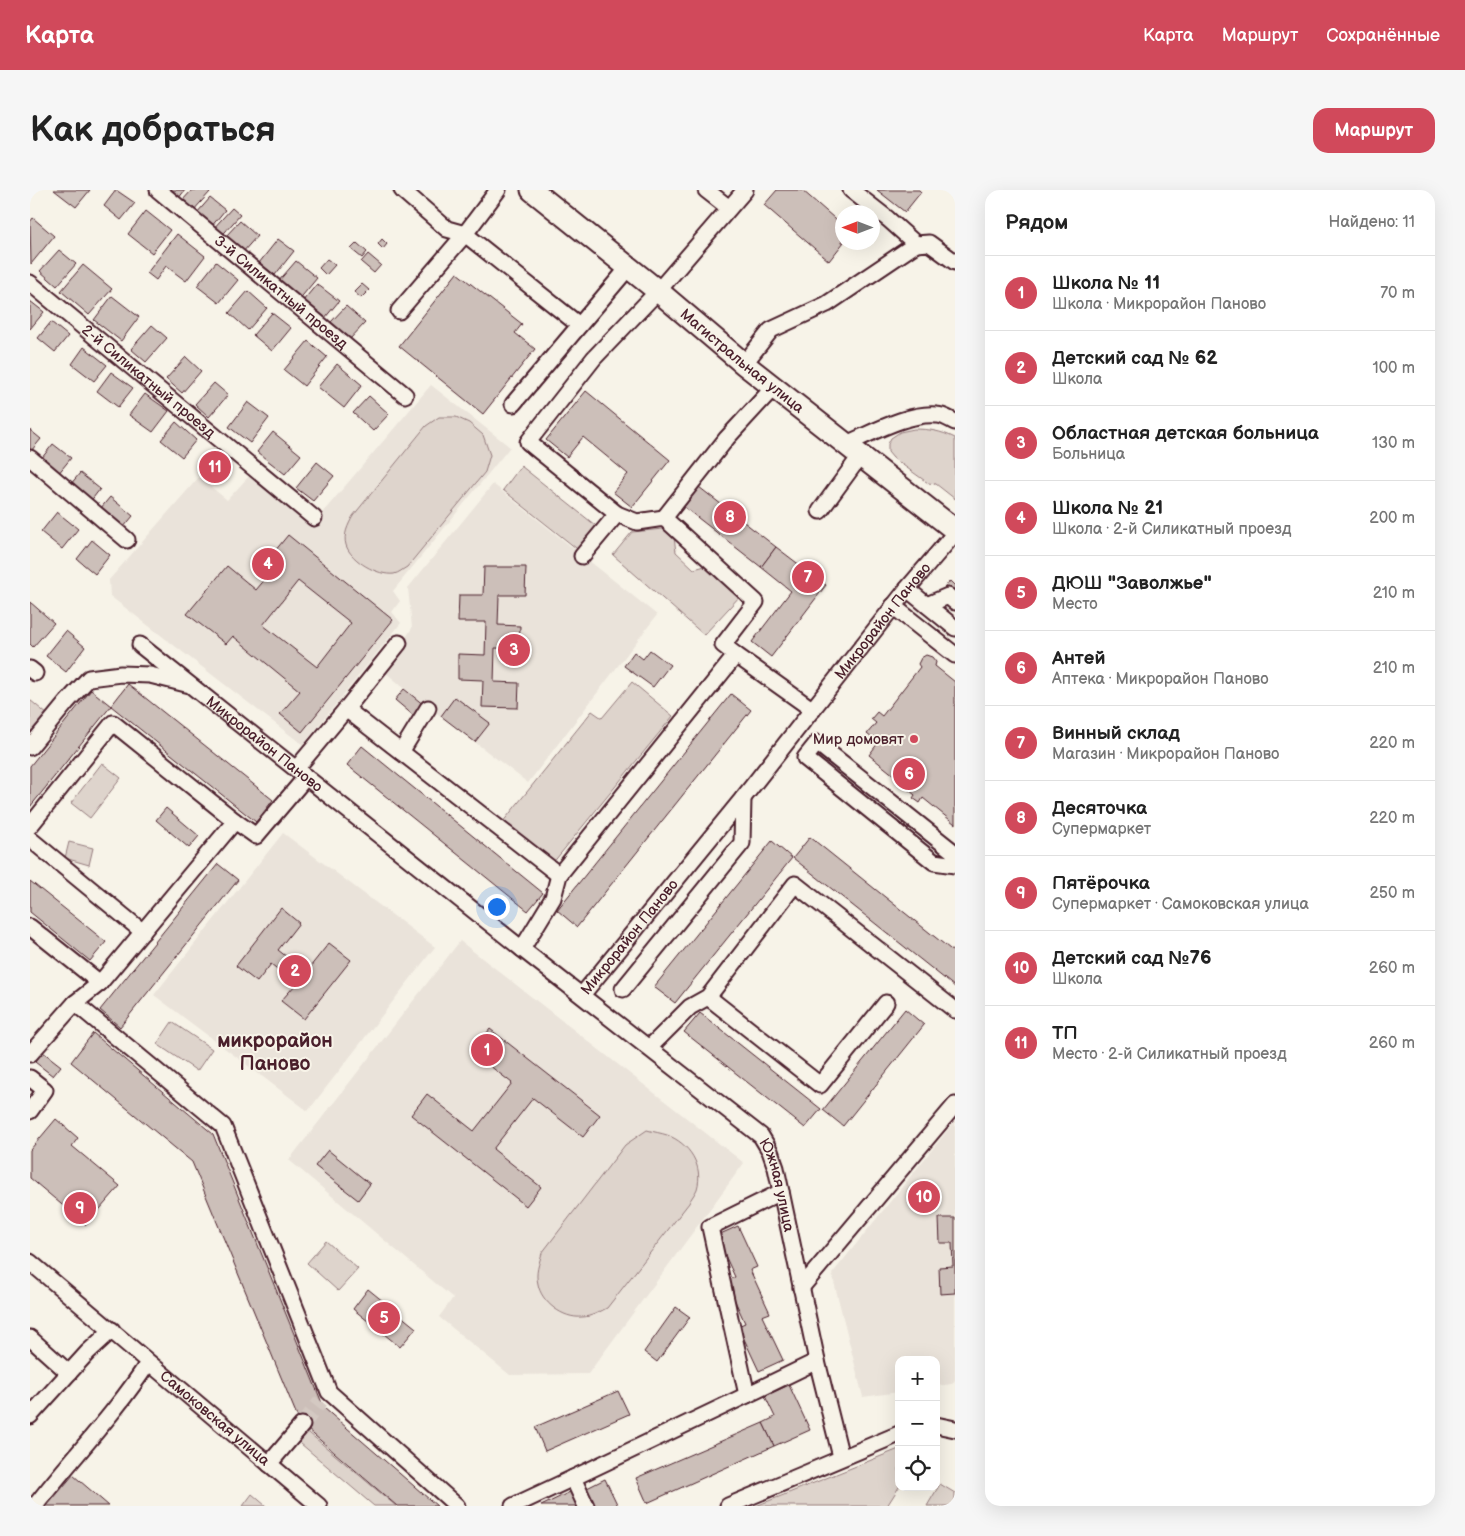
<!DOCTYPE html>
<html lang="ru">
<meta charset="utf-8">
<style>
:root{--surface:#fff;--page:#f6f6f6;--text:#222;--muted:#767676;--line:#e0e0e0;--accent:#d1495b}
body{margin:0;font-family:"Balsamiq Sans",sans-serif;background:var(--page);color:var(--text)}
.controls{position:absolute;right:15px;bottom:15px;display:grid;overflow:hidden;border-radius:10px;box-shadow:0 5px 20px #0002}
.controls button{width:45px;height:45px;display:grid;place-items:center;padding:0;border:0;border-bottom:1px solid var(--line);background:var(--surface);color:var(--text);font:25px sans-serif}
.compass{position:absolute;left:805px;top:15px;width:45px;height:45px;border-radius:50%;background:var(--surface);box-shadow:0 5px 20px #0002;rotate:270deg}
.you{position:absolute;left:466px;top:716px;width:18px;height:18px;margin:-12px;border:4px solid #fff;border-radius:50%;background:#1a73e8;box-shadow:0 0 0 8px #1a73e833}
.badge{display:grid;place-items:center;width:32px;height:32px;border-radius:50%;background:var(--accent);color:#fff;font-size:16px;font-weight:700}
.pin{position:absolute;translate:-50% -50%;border:2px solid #fff;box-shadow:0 1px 5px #0006}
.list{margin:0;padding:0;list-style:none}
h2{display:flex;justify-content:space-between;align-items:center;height:65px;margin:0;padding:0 20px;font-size:21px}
h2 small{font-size:16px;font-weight:400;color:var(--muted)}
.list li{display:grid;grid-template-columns:32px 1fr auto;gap:15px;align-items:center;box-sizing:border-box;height:75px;padding:0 20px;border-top:1px solid var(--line)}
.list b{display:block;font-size:19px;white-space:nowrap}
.list p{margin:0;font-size:16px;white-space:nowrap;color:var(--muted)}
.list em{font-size:16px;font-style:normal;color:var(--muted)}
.icon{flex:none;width:28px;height:28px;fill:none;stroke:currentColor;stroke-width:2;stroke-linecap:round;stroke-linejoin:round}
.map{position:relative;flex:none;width:925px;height:1316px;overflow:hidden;border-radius:15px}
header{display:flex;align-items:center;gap:30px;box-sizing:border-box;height:70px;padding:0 25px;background:var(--accent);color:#fff}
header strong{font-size:24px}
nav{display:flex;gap:28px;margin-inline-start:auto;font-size:18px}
.intro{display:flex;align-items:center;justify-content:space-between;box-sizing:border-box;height:120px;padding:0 30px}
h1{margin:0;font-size:35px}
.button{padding:12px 22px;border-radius:15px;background:var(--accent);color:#fff;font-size:18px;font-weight:700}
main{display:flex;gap:30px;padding:0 30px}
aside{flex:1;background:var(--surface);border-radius:15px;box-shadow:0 5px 20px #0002}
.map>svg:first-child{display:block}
.built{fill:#eae3da}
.green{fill:#ded4cc;stroke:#947a7c}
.building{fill:#ccbfb9;stroke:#4a1f2b;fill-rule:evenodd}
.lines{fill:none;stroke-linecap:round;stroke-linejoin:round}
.minor-tunnel{stroke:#d4c9c2;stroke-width:15;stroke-dasharray:15 8;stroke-linecap:butt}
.minor-casing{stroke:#4a1f2b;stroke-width:19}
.highway-casing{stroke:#4a1f2b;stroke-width:25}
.minor{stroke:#f7f3e8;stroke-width:15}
.highway{stroke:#f7f3e8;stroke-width:21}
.poi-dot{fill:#d1495b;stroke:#f7f3e8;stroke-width:2}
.labels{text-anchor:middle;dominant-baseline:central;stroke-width:4;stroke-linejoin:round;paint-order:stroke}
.street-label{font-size:15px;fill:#4a1f2b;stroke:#f7f3e8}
.poi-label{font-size:15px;fill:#4a1f2b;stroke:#f7f3e8;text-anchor:end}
.district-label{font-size:20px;font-weight:bold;fill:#4a1f2b;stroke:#f7f3e8}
</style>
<header>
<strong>Карта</strong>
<nav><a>Карта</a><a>Маршрут</a><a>Сохранённые</a></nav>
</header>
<div class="intro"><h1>Как добраться</h1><a class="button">Маршрут</a></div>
<main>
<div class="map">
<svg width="925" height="1316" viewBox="0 0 925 1316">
<rect width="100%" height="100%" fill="#f7f3e8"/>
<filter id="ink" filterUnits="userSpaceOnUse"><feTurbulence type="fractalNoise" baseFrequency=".02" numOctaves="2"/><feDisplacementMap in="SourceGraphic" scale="10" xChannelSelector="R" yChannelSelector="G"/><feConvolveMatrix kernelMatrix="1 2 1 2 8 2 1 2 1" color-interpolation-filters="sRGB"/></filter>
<g filter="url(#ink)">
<g class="built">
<path d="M401 195 480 257 363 401 370 411 362 422 371 433 273 555 80 406 79 390 169 287 197 310 221 284 282 335Z"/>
<path d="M463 294 627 425 498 593 411 526 394 515 354 481 382 438 378 398Z"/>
<path d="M253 643 405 757 278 921 124 805Z"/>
<path d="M430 751 714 973 558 1184 480 1185 409 1127 423 1108 259 970Z"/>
<path d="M925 931V1190L922 1194 906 1196V1170H869V1202L833 1207 802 1084Z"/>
</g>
<g class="green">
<path d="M409 227H426L439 233 453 245 460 265 455 282 377 377C373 379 369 383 364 384 348 386 321 371 316 355 313 345 318 335 323 326L396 236Z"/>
<path d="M884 239C899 239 911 241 925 248V309L906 294 898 293 863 268 858 262V254L861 248 870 242Z"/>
<path d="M491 276 570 339 551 362 473 300Z"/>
<path d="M633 339 644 347 646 362 664 379 679 375 711 405 674 445 583 365 602 342Z"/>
<path d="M602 492 643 526 522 674 472 633 562 521 572 528Z"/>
<path d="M0 510 18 525 0 546Z"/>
<path d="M72 573 91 588 60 628 41 613Z"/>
<path d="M39 652 63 658 59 675 35 668Z"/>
<path d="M142 832 182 859 167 881 127 854Z"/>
<path d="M617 940C624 942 631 943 637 945 659 953 674 976 667 999 665 1004 661 1008 659 1013L577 1118C569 1122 561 1127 552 1127 533 1129 511 1112 508 1094 505 1083 509 1074 512 1063L595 955Z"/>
<path d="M296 1051 328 1079 308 1101 277 1073Z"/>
<path d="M273 1238 366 1316H344L264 1248Z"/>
<path d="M869 1259V1297L857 1316H726Z"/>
<path d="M910 1294 925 1303V1316H897Z"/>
<path d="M222 1304 236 1316H213Z"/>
</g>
<g class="building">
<path d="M24 0H60L46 17Z"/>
<path d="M86 0 105 13 91 30 74 16Z"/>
<path d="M137 0H155L148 9Z"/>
<path d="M162 0H177L180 2 162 22 151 12Z"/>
<path d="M747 0H772L812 35V52H814L799 71 734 15Z"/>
<path d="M847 0H889L891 2 875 22Z"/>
<path d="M180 8 195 20 181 37 166 24Z"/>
<path d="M202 18 210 25 188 50 182 40Z"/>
<path d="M116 21 140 40 122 63 98 44Z"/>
<path d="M3 28 24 46 1 74 0 32Z"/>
<path d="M210 31 227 46 212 63 195 47Z"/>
<path d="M147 44 175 66 156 91 136 76 126 90 117 83Z"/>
<path d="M248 49 264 61 245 85 229 73Z"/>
<path d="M352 49 357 54 353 59 348 54Z"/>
<path d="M327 53 337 62 332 68 321 59Z"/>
<path d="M29 60 46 74 27 96 10 81Z"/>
<path d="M338 64 351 75 344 83 331 72Z"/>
<path d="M297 69 305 75 296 85 289 78Z"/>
<path d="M266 71 287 88 268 111 247 93Z"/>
<path d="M186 72 208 90 189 113 167 96Z"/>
<path d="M53 75 82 99 59 125 31 101Z"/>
<path d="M427 83 492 134 485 143 505 159 453 224 369 156Z"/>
<path d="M287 94 309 111 294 129 272 112Z"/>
<path d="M332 94 339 100 331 108 324 102Z"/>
<path d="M218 101 237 118 218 140 199 123Z"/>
<path d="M82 106 109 127 91 151 64 130Z"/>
<path d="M0 111 14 122 0 139Z"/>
<path d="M316 116 335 133 319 150 300 133Z"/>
<path d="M242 123 261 138 242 161 223 145Z"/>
<path d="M21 132 38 146 25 162 8 148Z"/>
<path d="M122 135 137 148 116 172 101 159Z"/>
<path d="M278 151 297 167 274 196 254 180Z"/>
<path d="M54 157 77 175 64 191 42 174Z"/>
<path d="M156 167 171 181 152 203 136 189Z"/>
<path d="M307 174 332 195 314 218 288 197Z"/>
<path d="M81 182 103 198 88 217 67 201Z"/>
<path d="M184 193 198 205 179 227 165 214Z"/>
<path d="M556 201 640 270 602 317 583 302 598 284 553 247 537 267 516 250Z"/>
<path d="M115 204 139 221 123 242 99 225Z"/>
<path d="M339 206 359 224 343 241 323 223Z"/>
<path d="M218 212 239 228 220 253 199 237Z"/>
<path d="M146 232 166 250 152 267 131 250Z"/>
<path d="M0 240 11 249 1 261 0 259Z"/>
<path d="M243 242 271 265 255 284 227 262Z"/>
<path d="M23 254 41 268 28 284 11 269Z"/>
<path d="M180 265 198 279 191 289 172 275Z"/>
<path d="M287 272 304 286 283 311 266 298Z"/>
<path d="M50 283 70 299 60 312 40 295Z"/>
<path d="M669 297 746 357 731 377 654 317Z"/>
<path d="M80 307 103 326 93 338 70 319Z"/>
<path d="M27 322 48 339 32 359 11 342Z"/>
<path d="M258 345 363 430 272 542 250 524 270 501 203 446 196 454 157 424 197 376 226 400 248 374 240 367ZM268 391 321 433 287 477 233 435Z"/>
<path d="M62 350 80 365 65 384 47 369Z"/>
<path d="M746 357 796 395 741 467 722 452 761 401 731 377Z"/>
<path d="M454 377H496L495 405H469L468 435 490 436 489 459 465 458 464 492 489 493 488 518 452 517 453 490 428 489V464L455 465 456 432H428L429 405H453Z"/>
<path d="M920 391 925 396V407L914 398Z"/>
<path d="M0 412 24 433 3 457 0 454Z"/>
<path d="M36 441 55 457 36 482 16 466Z"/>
<path d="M620 460 640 475 623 497 594 476 604 462 613 469Z"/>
<path d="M896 465 902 467 906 472 905 476 925 492V634L893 608 890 613 883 608 885 605 874 596 875 594 839 565 848 553 837 544 846 533 841 529 847 522 852 526 890 477 888 474 891 468Z"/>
<path d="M98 494 243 610 226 632 81 516Z"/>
<path d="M374 499 394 515 384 526 365 510Z"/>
<path d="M61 500 81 516 0 617V576Z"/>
<path d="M701 504 721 520 547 737 527 720Z"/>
<path d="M425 507 460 533 445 552 411 526Z"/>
<path d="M332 556 513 703 498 721 317 575Z"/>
<path d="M136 618 169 646 159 658 126 630Z"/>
<path d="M780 647 925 763V797L763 668Z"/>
<path d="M742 651 762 668 645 813 624 797Z"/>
<path d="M188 674 208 690 90 837 70 820Z"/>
<path d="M0 691 76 752 60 771 0 722Z"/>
<path d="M251 718 269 733 248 760 276 782 299 753 321 770 274 829 251 811 266 794 241 774 227 792 206 776Z"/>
<path d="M875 819 894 835 813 936 793 920Z"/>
<path d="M670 823 791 919 775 938 654 842Z"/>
<path d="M460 839 570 925 553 947 503 908 463 959 511 997 496 1016 381 925 397 904 444 941 482 893 442 862Z"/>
<path d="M63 843 183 944 294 1218 407 1316H367L270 1233 162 972 41 872Z"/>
<path d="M13 862 31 876 23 886 5 872Z"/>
<path d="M26 929 48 948 42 956 90 996 56 1035 0 988V960Z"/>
<path d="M298 960 340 994 328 1010 285 976Z"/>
<path d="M909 1028H925V1103L910 1104 909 1077 923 1076 922 1053H910Z"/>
<path d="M708 1036 727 1077 720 1080 740 1123 732 1126 753 1170 729 1181 708 1136 715 1133 696 1091 705 1087 686 1046Z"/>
<path d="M338 1099 386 1138 370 1157 323 1119Z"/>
<path d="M646 1117 660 1127 627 1172 614 1162Z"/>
<path d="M759 1195 780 1240 744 1256 733 1233 745 1227 735 1206Z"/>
<path d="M588 1201 599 1224 515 1261 505 1237Z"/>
<path d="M733 1233 744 1256 617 1313 606 1288Z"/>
<path d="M43 1285 79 1316H17Z"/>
<path d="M575 1289 588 1316H563L555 1299Z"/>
<path d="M540 1302 547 1316H511Z"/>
</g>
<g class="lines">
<path class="minor-tunnel" d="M272 1235 291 1211"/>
<g class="minor-casing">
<g id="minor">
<path id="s1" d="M128 0 375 205"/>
<path d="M372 0 417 39 435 44 549 135"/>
<path d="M676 0 699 18"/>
<path d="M886 54 899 53 925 72"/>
<path id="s2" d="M0 93 284 328"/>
<path d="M369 121 435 44 468 0"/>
<path d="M714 174 741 140 797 114 886 54 858 29 821 0"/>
<path d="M483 214 598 78"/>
<path d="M816 254C842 243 879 222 907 225 913 225 919 229 925 232"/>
<path d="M0 268 97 350"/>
<path d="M790 321 831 265"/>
<path d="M587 324 607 332 634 328 726 412 693 455 706 465"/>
<path d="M634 328 697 248 743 198"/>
<path d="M552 366 587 324 498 252 564 168 628 101 715 0"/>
<path d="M877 399 925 438"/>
<path d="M897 415 918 406 925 412"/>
<path d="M863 416 925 465"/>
<path id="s3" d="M110 455 492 759 731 946 740 961 746 978 787 1171 811 1267"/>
<path d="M0 479 5 483"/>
<path d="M316 519 369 453"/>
<path d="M0 557 37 512 59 488 91 484 120 485 156 494"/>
<path d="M371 562 398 518"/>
<path d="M266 579 316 519 529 685"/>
<path d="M0 636 83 533 205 631"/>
<path d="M0 649 113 742"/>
<path d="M925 663 787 553 775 568 904 672 925 675"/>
<path d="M0 737 70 793"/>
<path d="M492 759 523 708 529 685 706 465 783 520"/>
<path d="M593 799 712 653 713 608"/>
<path id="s4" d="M552 805 713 608 877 399 925 343"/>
<path d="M678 807 790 895 856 813"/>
<path d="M45 813 193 936 299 1202 427 1316"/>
<path d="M619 858 660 817 678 807 765 694 925 820"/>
<path d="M0 864 45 813 70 793 205 631 226 646 276 587"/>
<path d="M0 888 15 900 0 921"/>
<path d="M751 1002 680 1037 717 1205 787 1171"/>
<path id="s5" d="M0 1072 289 1316"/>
<path d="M771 1098 925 915"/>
<path d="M0 1148 39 1183"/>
<path d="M0 1226 58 1162 82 1140"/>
<path d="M906 1235 925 1239"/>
<path d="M239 1274 272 1235"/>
<path d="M543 1288 717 1205"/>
<path d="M5 1316C42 1268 85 1224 118 1173"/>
<path d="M483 1316 543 1288 556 1316"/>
<path d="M698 1316 869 1244"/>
</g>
</g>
<g class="highway-casing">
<g id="highway">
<path id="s6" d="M502 0 628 101 714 174 925 340"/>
</g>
</g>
<use href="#minor" class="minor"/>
<use href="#highway" class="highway"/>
</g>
</g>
<circle class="poi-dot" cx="884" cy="549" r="5"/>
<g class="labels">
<g class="street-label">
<text stroke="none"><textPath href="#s1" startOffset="160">3-й Силикатный проезд</textPath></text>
<text stroke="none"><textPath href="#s6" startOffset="271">Магистральная улица</textPath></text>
<text stroke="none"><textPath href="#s2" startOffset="154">2-й Силикатный проезд</textPath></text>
<text stroke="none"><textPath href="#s4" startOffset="480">Микрорайон Паново</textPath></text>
<text stroke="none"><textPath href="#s3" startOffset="159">Микрорайон Паново</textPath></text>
<text stroke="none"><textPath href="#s4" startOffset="75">Микрорайон Паново</textPath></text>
<text stroke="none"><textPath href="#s3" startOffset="844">Южная улица</textPath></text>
<text stroke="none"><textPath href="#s5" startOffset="242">Самоковская улица</textPath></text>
</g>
<g class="poi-label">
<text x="874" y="549">Мир домовят</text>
</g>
<g class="district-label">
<text x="245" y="851">микрорайон<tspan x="245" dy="23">Паново</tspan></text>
</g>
</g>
</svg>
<div class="controls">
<button>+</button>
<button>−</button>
<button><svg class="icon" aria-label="locate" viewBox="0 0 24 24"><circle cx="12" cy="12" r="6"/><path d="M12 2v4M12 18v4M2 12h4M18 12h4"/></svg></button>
</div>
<svg class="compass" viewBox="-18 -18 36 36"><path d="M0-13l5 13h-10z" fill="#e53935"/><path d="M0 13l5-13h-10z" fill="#767676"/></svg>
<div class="you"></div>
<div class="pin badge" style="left:457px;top:860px">1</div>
<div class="pin badge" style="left:265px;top:781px">2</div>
<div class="pin badge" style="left:484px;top:460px">3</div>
<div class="pin badge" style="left:238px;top:374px">4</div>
<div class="pin badge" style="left:354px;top:1128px">5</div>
<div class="pin badge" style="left:879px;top:584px">6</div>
<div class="pin badge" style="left:778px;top:387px">7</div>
<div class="pin badge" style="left:700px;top:327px">8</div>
<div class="pin badge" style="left:50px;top:1018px">9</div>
<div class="pin badge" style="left:894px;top:1007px">10</div>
<div class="pin badge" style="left:185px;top:277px">11</div>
</div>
<aside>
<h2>Рядом<small>Найдено: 11</small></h2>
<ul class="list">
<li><span class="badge">1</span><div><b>Школа № 11</b><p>Школа · Микрорайон Паново</p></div><em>70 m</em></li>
<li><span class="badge">2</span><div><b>Детский сад № 62</b><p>Школа</p></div><em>100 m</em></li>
<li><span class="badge">3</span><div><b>Областная детская больница</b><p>Больница</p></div><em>130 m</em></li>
<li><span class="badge">4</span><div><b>Школа № 21</b><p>Школа · 2-й Силикатный проезд</p></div><em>200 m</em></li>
<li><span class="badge">5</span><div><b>ДЮШ &quot;Заволжье&quot;</b><p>Место</p></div><em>210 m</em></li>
<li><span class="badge">6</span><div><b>Антей</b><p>Аптека · Микрорайон Паново</p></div><em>210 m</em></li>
<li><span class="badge">7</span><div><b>Винный склад</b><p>Магазин · Микрорайон Паново</p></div><em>220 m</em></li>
<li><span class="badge">8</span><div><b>Десяточка</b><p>Супермаркет</p></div><em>220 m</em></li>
<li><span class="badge">9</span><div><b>Пятёрочка</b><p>Супермаркет · Самоковская улица</p></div><em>250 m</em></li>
<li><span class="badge">10</span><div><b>Детский сад №76</b><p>Школа</p></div><em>260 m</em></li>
<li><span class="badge">11</span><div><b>ТП</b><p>Место · 2-й Силикатный проезд</p></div><em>260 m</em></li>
</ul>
</aside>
</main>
